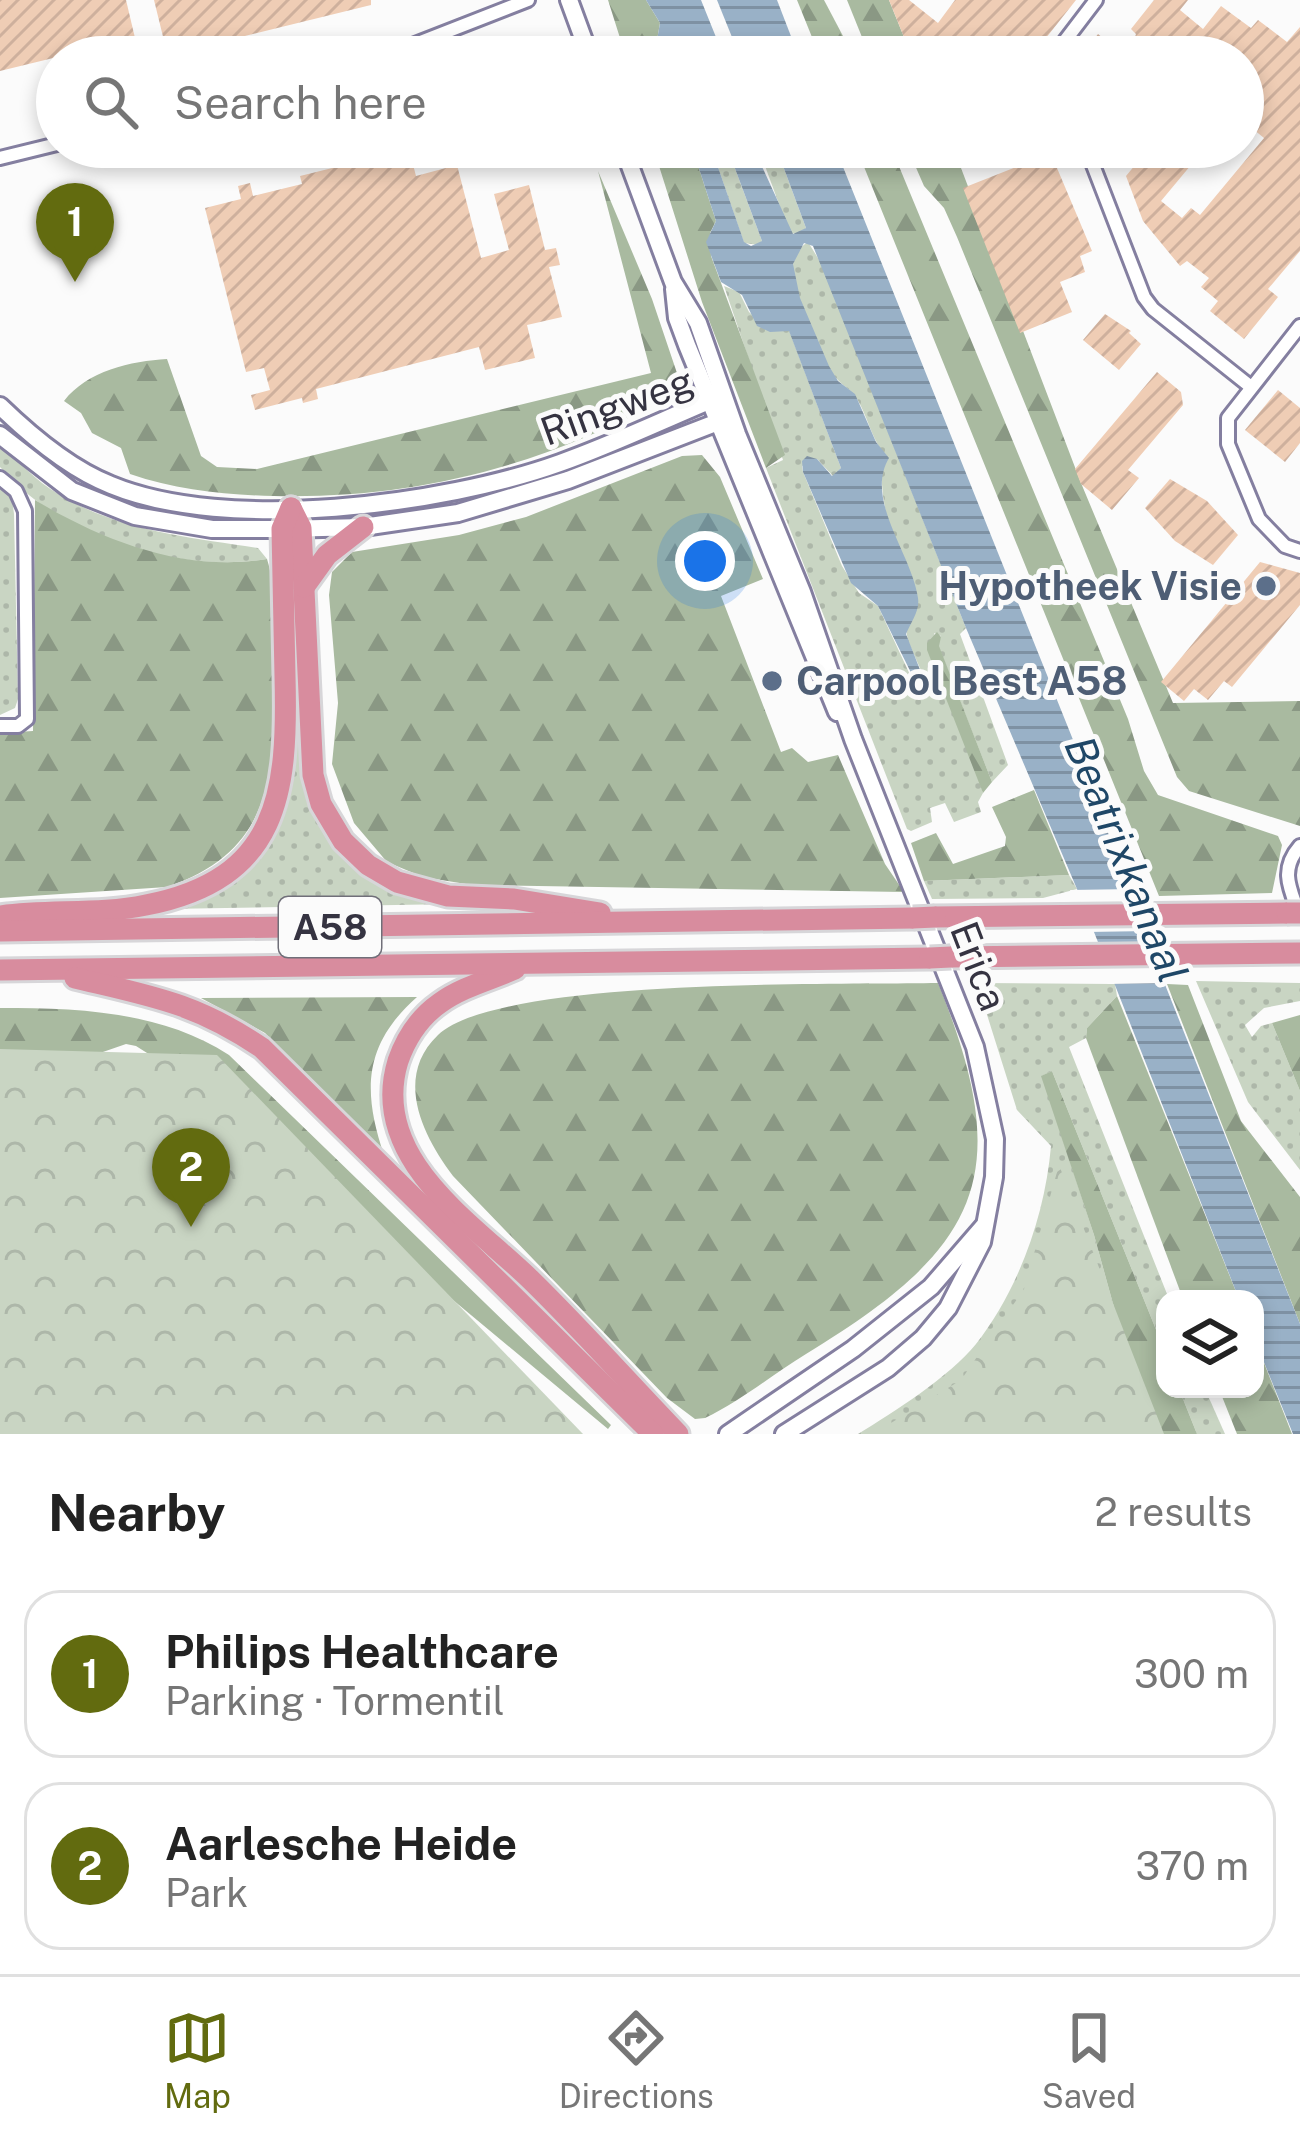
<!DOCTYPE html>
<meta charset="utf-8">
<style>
:root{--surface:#fff;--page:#f2f2f2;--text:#222;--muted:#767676;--line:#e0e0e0;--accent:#626b0f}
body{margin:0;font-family:"Public Sans",sans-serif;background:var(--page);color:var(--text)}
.controls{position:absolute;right:36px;bottom:36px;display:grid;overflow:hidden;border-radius:24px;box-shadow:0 6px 18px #0003}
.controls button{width:108px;height:108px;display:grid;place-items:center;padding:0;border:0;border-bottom:3px solid var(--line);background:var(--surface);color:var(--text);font:60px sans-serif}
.you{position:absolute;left:705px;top:561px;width:42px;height:42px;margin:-30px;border:9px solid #fff;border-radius:50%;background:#1a73e8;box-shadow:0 0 0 18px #1a73e833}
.badge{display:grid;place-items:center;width:78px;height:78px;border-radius:50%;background:var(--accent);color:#fff;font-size:39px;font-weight:700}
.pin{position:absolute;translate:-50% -99px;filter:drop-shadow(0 3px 6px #0008)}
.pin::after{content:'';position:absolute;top:63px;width:42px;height:36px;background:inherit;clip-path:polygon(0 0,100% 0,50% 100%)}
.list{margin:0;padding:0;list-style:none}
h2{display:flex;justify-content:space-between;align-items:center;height:156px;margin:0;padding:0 48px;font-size:51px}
h2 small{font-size:39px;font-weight:400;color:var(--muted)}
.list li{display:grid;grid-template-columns:78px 1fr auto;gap:36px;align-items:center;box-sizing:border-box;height:168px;margin:0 24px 24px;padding:0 24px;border:3px solid var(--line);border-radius:36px}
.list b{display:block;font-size:45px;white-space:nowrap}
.list p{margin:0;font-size:39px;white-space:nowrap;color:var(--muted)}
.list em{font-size:39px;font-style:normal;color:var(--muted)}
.icon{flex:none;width:66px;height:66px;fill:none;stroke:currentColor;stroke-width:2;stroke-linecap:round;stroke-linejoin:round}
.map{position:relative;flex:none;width:1300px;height:1434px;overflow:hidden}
.search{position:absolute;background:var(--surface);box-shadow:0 6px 18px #0003;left:36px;right:36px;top:36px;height:132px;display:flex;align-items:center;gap:30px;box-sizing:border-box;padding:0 42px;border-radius:66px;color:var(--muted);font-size:45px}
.sheet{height:540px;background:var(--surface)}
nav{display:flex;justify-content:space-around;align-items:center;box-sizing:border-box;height:168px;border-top:3px solid var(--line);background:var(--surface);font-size:33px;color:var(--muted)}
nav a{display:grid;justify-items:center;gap:6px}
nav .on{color:var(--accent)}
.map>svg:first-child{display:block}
.grass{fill:url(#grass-dots)}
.forest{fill:url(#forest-firs)}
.park{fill:url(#park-crowns)}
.water{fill:url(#water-rules)}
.pier{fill:#fbfbfb}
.building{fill:url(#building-hatch)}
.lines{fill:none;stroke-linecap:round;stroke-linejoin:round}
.minor-casing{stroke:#847fa0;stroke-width:18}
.secondary-casing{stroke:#847fa0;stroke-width:22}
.motorway-casing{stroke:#d7d6d9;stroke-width:27}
.minor{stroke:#fff;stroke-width:12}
.secondary{stroke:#fff;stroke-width:16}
.motorway{stroke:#d88c9e;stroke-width:21}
.motorway-bridge-casing{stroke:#d7d6d9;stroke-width:27;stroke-linecap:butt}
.motorway-bridge{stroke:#d88c9e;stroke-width:21}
.service-dot{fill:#5c6f8a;stroke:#fbfbfb;stroke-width:4.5}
.labels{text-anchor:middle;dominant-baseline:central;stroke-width:10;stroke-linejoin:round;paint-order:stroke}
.shield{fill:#fbfbfb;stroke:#706f79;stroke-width:3}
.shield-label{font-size:36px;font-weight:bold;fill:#353341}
.street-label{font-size:39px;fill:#353341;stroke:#fbfbfb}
.service-label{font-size:39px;font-weight:bold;fill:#4e5e75;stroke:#fbfbfb;text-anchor:end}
.water-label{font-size:42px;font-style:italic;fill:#1f4767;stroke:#fbfbfb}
</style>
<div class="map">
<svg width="1300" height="1434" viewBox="0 0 1300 1434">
<defs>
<pattern id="grass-dots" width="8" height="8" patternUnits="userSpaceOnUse" patternTransform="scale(3)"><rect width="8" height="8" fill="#c9d5c3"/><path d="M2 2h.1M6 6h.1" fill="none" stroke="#adb7a9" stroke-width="1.8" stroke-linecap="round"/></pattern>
<pattern id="forest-firs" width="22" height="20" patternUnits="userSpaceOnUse" patternTransform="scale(3)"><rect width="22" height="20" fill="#a9baa0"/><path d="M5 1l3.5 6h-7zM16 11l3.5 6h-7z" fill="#8a9884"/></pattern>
<pattern id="park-crowns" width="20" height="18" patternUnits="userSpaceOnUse" patternTransform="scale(3)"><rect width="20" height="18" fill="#c9d5c3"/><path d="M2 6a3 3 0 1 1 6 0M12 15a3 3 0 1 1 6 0" fill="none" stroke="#adb7a9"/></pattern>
<pattern id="water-rules" width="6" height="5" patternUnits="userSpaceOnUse" patternTransform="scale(3)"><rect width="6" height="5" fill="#99b1c7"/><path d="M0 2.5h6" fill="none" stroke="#7e91a3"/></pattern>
<pattern id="building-hatch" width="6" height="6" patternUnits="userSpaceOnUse" patternTransform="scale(3)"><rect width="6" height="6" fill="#efcdb5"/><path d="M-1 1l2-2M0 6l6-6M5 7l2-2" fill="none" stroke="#ceb09d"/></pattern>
</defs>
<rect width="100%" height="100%" fill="#fbfbfb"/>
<g class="grass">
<path d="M711 147H727L762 241 759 245 744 243Z"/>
<path d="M753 147H776L806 228 802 232 790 234 765 166Z"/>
<path d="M808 242 821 263 966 628 960 634 1008 765 992 782 938 645 941 636 934 633 983 793 978 802 981 812 954 822 945 803 930 808 932 822 911 831 907 829 766 468 783 460 724 286 739 292 749 312 770 331 789 330 841 468 833 476 817 459 802 466 803 472 842 566 859 593 878 606 919 694 923 675 908 641 883 496 881 472 888 458C872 442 869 419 857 399 852 390 844 387 837 379 823 363 790 286 793 265 794 254 800 247 808 242Z"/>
<path d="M0 443C16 458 31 476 49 488 111 530 186 537 258 548L267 559C192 572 95 546 34 499 22 490 11 478 0 467Z"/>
<path d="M0 483 12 499 14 514 18 699 15 708 0 715Z"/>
<path d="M294 600 304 770 330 833 452 904 166 909 271 828 287 601Z"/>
<path d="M1069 875 1077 889 1043 898 932 899 924 881Z"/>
<path d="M1196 981 1300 983V1001L1264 1008 1245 1025 1252 1037 1261 1026 1272 1023 1300 1091V1170L1248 1102Z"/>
<path d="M977 983 1115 984 1117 996 1087 1028 1086 1038 1069 1047 1169 1299H1165V1352L1052 1071 1042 1076 1094 1235 1149 1434H858C894 1412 949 1377 976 1344 1019 1289 1045 1215 1051 1146L1017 1110Z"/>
<path d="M1179 1389H1205L1225 1434H1197Z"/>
</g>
<g class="forest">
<path d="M608 0H646L660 23 657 40 663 57H626Z"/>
<path d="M797 0H824L854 57H820Z"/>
<path d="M847 0H889L912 57H870Z"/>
<path d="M653 147H692L716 221 710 233 711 256 785 455 766 468 702 302Z"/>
<path d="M856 147H891L1128 719 1144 771 1158 795 1278 836 1282 845 1272 893 1159 896Z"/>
<path d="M907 147H953L1081 483 1173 703 1300 701V826L1189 791 1177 777 957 237 944 208 924 186Z"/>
<path d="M598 171 652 299 679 379 674 390 661 401C539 467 413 499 274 496 225 495 177 490 130 474L121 448 92 433 81 413 64 401C87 371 131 361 167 359L201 456 217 467 257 469 651 373Z"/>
<path d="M702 455 720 477 763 579 721 596 781 752 792 748 808 762 838 755 885 864 904 892 472 885 423 877 387 862 354 823 332 764 338 703 329 595 332 572 352 552 459 535 526 517 682 456Z"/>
<path d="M35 500C103 541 186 573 267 559 277 590 272 630 273 663 273 764 281 848 167 887L0 898V733L33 731Z"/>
<path d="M937 632 941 637 939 646 992 782 983 793 927 650V643Z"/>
<path d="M1034 790 1069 875 924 881 911 843 936 833 953 864 1005 846 1006 837 992 807Z"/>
<path d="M938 983C1017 1177 980 1248 806 1354 773 1374 741 1401 705 1418L695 1419 667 1398 453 1176C422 1135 394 1077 438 1035 498 977 844 985 938 983Z"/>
<path d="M1167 984 1188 985 1241 1121 1300 1197V1324Z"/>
<path d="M1117 996 1239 1299H1183L1086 1038 1087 1028Z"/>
<path d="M417 997C364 1044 362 1090 384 1155L265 1033 201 998Z"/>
<path d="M0 1008C79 1008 161 1011 229 1055L611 1425 608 1429 185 1077 136 1046 126 1044 100 1053 0 1178Z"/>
<path d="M1300 1015V1091L1272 1023Z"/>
<path d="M1052 1071 1165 1352V1389H1179L1197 1434H1149L1094 1235 1041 1076Z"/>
<path d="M1255 1340 1292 1434H1237L1219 1389H1255Z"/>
</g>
<g class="park">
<path d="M0 1049 217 1055 583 1434H0Z"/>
<path d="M1059 1165 1164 1434H873L961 1380 1024 1289Z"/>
</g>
<g class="water">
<path d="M646 0H701L724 57H663L657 40 660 23Z"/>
<path d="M717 0H777L799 57H740Z"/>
<path d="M692 147H711L744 242 751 246 762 241 727 147H753L793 234 806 228 776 147H835L1096 797 1127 889 1300 1324V1434H1293L1255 1340V1299H1239L1077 889 966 628 813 246 804 243 793 264 800 298 829 366 838 381 855 394 876 442 889 458C864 500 912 554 918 598 920 611 911 622 906 634L926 685 922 695 878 606 851 583 803 472 802 461 807 456 817 459 832 476 841 468 789 331 770 332 757 326 742 295 721 282 706 242 716 221Z"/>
</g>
<g class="pier">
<path d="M1134 889 1150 931 1087 932 1070 890Z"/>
<path d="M1154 942 1172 983 1108 984 1092 943Z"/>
</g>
<g class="building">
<path d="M0 0H126L135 38 0 71Z"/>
<path d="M154 0H371V5L184 51 192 57H168Z"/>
<path d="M889 0H909L938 23 955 0H1076L1031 57H912Z"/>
<path d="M1154 0H1188L1180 10 1203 29 1221 6 1251 28 1258 20 1287 42 1300 27V251L1268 289 1278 297 1244 339 1210 311 1218 301 1201 287 1209 278 1187 261 1180 266 1143 221 1126 176 1150 147H1206L1161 201 1182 218 1191 208 1200 215 1264 138 1243 121V57H1165L1145 41 1128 57 1136 34 1131 29Z"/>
<path d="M1098 34 1126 57H1080Z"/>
<path d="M1018 147H1064L1070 163 1057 168 1092 251 1080 256 1085 272 1060 282 1072 312 1020 333 963 188 1024 164Z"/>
<path d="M409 149 416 176 457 165 481 258 509 250 494 194 529 185 545 250 556 248 560 265 549 267 562 317 527 325 535 358 485 370 479 347 316 389 318 399 303 403 302 398 255 410 251 395 270 390 264 368 246 372 205 208 241 199 238 186 250 183 253 196 302 184 300 176Z"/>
<path d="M1105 314 1131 331 1129 333 1141 344 1119 370 1083 340Z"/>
<path d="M1157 372 1181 392 1183 405 1128 470 1139 478 1112 510 1081 484 1075 469Z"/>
<path d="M1278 390 1300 408V443L1285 462 1245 430Z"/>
<path d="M1170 479 1207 501 1238 535 1213 565 1175 541 1145 508Z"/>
<path d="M1260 562 1300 573V605L1232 687 1224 681 1208 700 1194 689 1184 701 1161 682Z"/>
</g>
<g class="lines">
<g class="minor-casing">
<g id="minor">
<path d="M382 57 528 0"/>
<path d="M1058 57 1061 46 1096 0"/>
<path d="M1086 147 1144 297 1153 309 1251 387"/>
<path d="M0 158 57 144"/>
<path d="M1300 326 1228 418V444L1259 519 1285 546 1300 551"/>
<path d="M0 478 16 491 25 511 27 719 18 726H0"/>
<path d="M1300 916C1290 889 1279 870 1300 846"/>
</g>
</g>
<g class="secondary-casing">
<g id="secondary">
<path d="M569 0 590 57"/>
<path d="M623 147 673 282 698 323 737 434 802 592 853 739 975 1047 995 1139 994 1177 982 1242 948 1308 923 1338 888 1368 784 1434"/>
<path d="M674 289 677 318 687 345 837 712"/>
<path d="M0 406C31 436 70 469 111 485 227 533 443 505 560 463 611 445 661 421 711 400L726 405"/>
<path d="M0 435 72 491 135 516 212 529H282L363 527 458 513 568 480 718 422 726 405"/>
<path d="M728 1434 853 1349 931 1287 983 1227"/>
</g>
</g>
<g class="motorway-casing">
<g id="motorway">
<path d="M291 508 301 528 313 775 321 804 343 841 368 865 397 882 448 896 514 899 600 913"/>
<path d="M304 587 327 555 363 527"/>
<path d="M0 916C48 909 99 915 146 905 280 879 288 792 285 676 284 627 283 578 282 529L291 508"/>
<path d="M935 917 1287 913"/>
<path d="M0 931 913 918"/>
<path d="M951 957 1300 953"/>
<path d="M515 969C490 980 462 987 440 1003 420 1017 406 1038 398 1061 368 1159 473 1223 532 1281 582 1330 629 1383 678 1434"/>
<path d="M0 970 930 958"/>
<path d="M75 978C151 996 196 1003 262 1048L653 1434"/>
</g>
</g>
<use href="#minor" class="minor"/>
<use href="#secondary" class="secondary"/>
<use href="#motorway" class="motorway"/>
<g class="motorway-bridge-casing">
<g id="motorway-bridge">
<path d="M1287 913H1300"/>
<path d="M913 918 935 917"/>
<path d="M930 958 951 957"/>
</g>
</g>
<use href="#motorway-bridge" class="motorway-bridge"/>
</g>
<g class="service-dot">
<circle cx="1266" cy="586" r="12"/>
<circle cx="772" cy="681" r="12"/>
</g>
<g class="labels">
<rect class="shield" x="279" y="897" width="102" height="60" rx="9"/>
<g class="shield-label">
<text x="330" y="927">A58</text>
</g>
<g class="street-label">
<text transform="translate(617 406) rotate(-20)">Ringweg</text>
<text transform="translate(979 966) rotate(69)">Erica</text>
</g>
<g class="service-label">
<text x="1242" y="586">Hypotheek Visie</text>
<text x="796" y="681" text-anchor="start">Carpool Best A58</text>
</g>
<g class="water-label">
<text transform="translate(1127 859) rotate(68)">Beatrixkanaal</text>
</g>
</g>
</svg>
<div class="controls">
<button><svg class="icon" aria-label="layers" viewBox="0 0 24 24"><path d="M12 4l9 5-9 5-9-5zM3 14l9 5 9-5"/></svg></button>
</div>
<div class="you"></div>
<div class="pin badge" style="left:75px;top:282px">1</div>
<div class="pin badge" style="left:191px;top:1227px">2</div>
<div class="search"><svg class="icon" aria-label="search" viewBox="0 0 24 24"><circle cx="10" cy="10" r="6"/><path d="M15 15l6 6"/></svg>Search here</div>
</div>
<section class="sheet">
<h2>Nearby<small>2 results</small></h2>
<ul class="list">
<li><span class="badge">1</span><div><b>Philips Healthcare</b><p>Parking · Tormentil</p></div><em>300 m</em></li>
<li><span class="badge">2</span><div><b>Aarlesche Heide</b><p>Park</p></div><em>370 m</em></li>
</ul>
</section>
<nav>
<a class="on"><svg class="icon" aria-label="map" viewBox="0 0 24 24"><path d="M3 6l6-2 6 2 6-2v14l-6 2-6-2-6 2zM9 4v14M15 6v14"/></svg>Map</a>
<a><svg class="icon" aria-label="directions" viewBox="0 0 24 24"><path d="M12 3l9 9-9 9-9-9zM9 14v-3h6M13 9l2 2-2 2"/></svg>Directions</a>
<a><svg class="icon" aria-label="saved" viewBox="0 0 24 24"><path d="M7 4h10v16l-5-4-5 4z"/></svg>Saved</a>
</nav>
